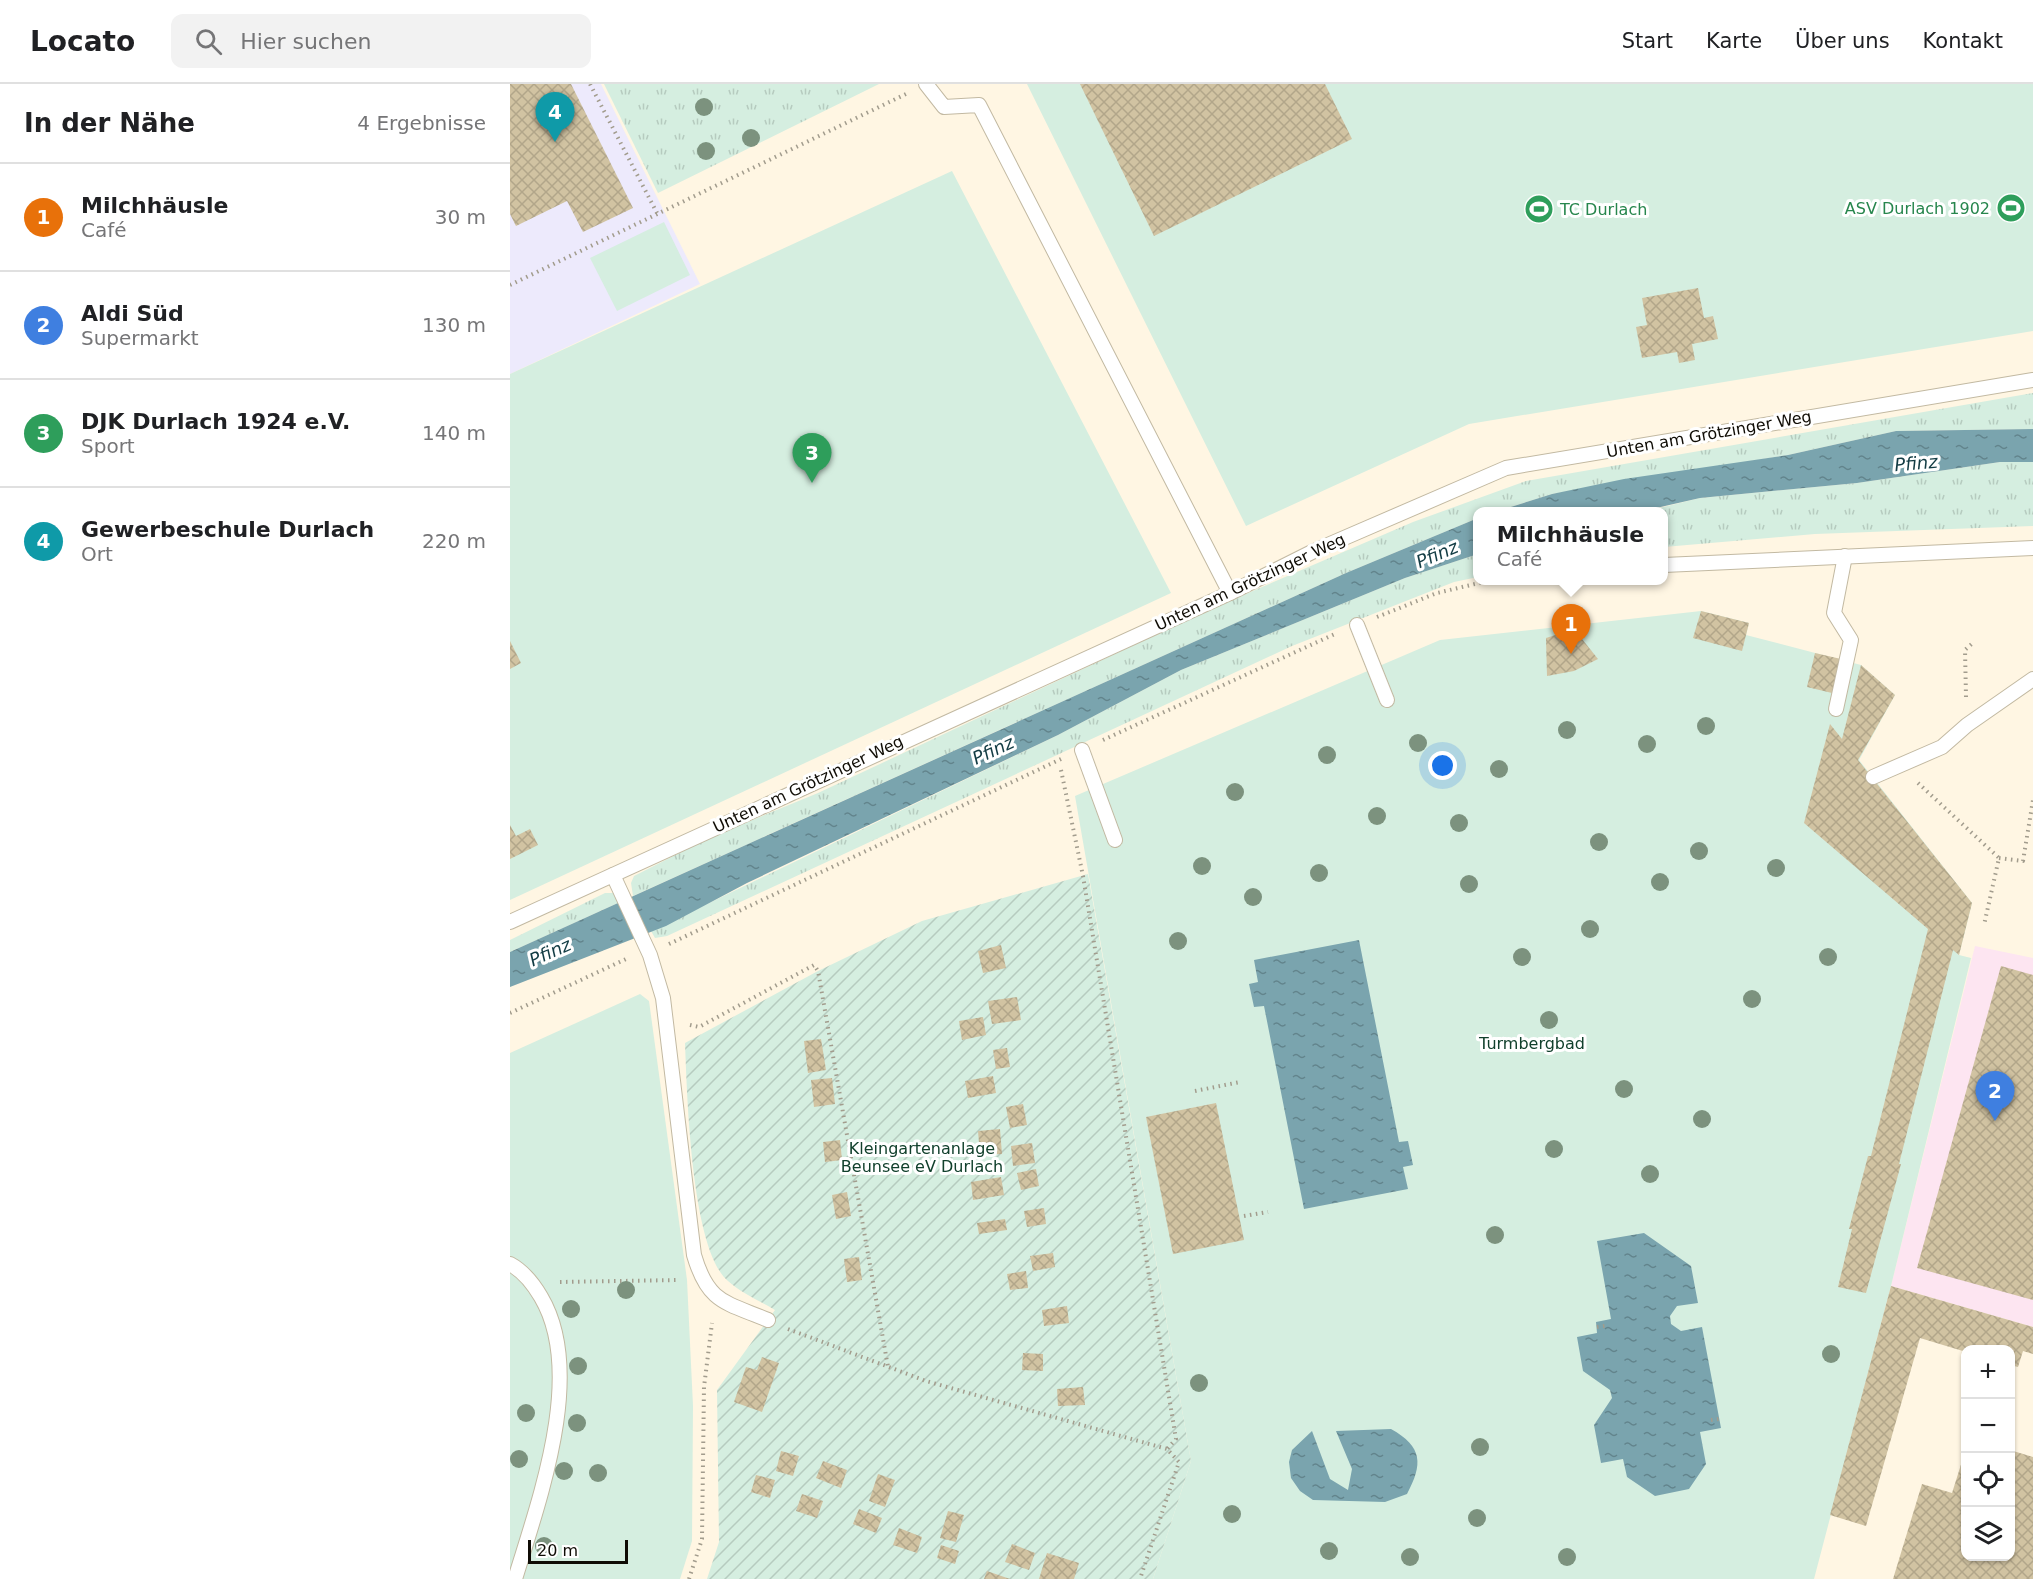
<!DOCTYPE html>
<html lang="de">
<meta charset="utf-8">
<style>
:root{--surface:#fff;--page:#f2f2f2;--text:#202124;--muted:#757577;--line:#e0e0e0;--accent:#db2777}
body{margin:0;font-family:"DejaVu Sans",sans-serif;background:var(--page);color:var(--text)}
.controls{position:absolute;right:18px;bottom:18px;display:grid;overflow:hidden;border-radius:12px;box-shadow:0 2px 4px #0004}
.controls button{width:54px;height:54px;display:grid;place-items:center;padding:0;border:0;border-bottom:2px solid var(--line);background:var(--surface);color:var(--text);font:30px sans-serif}
.scale{position:absolute;left:18px;bottom:15px;width:100px;box-sizing:border-box;padding-left:6px;border:3px solid #0f0c05;border-top:0;font-size:16px;line-height:21px;white-space:nowrap;color:#0f0c05;-webkit-text-stroke:4px #fff;paint-order:stroke}
.you{position:absolute;left:933px;top:682px;width:21px;height:21px;margin:-15px;border:4px solid #fff;border-radius:50%;background:#1a73e8;box-shadow:0 0 0 9px #1a73e833}
.badge{display:grid;place-items:center;width:39px;height:39px;border-radius:50%;background:var(--accent);color:#fff;font-size:20px;font-weight:700}
.pin{position:absolute;translate:-50% -50px;filter:drop-shadow(0 2px 3px #0008)}
.pin::after{content:'';position:absolute;top:32px;width:21px;height:18px;background:inherit;clip-path:polygon(0 0,100% 0,50% 100%)}
.popup{position:absolute;left:963px;top:423px;width:195px;height:78px;box-sizing:border-box;display:grid;place-content:center;border-radius:12px;background:var(--surface);filter:drop-shadow(0 2px 4px #0005);font-size:20px;white-space:nowrap;color:var(--muted)}
.popup b{font-size:22px;color:var(--text)}
.popup::after{content:'';position:absolute;left:50%;top:100%;margin-left:-12px;border:12px solid transparent;border-top-color:var(--surface)}
.list{margin:0;padding:0;list-style:none}
h2{display:flex;justify-content:space-between;align-items:center;height:78px;margin:0;padding:0 24px;font-size:26px}
h2 small{font-size:20px;font-weight:400;color:var(--muted)}
.list li{display:grid;grid-template-columns:39px 1fr auto;gap:18px;align-items:center;box-sizing:border-box;height:108px;padding:0 24px;border-top:2px solid var(--line)}
.list b{display:block;font-size:22px;white-space:nowrap}
.list p{margin:0;font-size:20px;white-space:nowrap;color:var(--muted)}
.list em{font-size:20px;font-style:normal;color:var(--muted)}
.icon{flex:none;width:33px;height:33px;fill:none;stroke:currentColor;stroke-width:2;stroke-linecap:round;stroke-linejoin:round}
.map{position:relative;flex:none;width:1523px;height:1495px;overflow:hidden}
header{display:flex;align-items:center;gap:36px;box-sizing:border-box;height:84px;padding:0 30px;background:var(--surface);border-bottom:2px solid var(--line)}
header strong{font-size:28px}
nav{display:flex;gap:33px;margin-inline-start:auto;font-size:21px}
.search{width:420px;height:54px;background:var(--page);display:flex;align-items:center;gap:15px;box-sizing:border-box;padding:0 21px;border-radius:12px;color:var(--muted);font-size:22px}
main{display:flex}
aside{flex:1;background:var(--surface)}
.map>svg:first-child{display:block}
.commercial{fill:#fde5f1}
.education{fill:#edeafc}
.grass{fill:url(#grass-tufts)}
.park{fill:#d5eee0}
.garden{fill:url(#garden-furrows)}
.water{fill:url(#water-ripples)}
.building{fill:url(#building-cross-hatch)}
.lines{fill:none;stroke-linecap:round;stroke-linejoin:round}
.lane-casing{stroke:#c2b9a2;stroke-width:16}
.path{stroke:#a29c8d;stroke-width:4;stroke-dasharray:1.5 4.5;stroke-linecap:butt}
.lane{stroke:#fff;stroke-width:14}
.tree{fill:#7c927e}
.labels{text-anchor:middle;dominant-baseline:central;stroke-width:6;stroke-linejoin:round;paint-order:stroke}
.leisure-label{font-size:16px;fill:#27864d;stroke:#fff;text-anchor:end}
.street-label{font-size:16px;fill:#0f0c05;stroke:#fff}
.park-label{font-size:16px;fill:#11402c;stroke:#fff}
.water-label{font-size:18px;font-style:italic;fill:#133c44;stroke:#fff}
</style>
<header>
<strong>Locato</strong>
<div class="search"><svg class="icon" aria-label="search" viewBox="0 0 24 24"><circle cx="10" cy="10" r="6"/><path d="M15 15l6 6"/></svg>Hier suchen</div>
<nav><a>Start</a><a>Karte</a><a>Über uns</a><a>Kontakt</a></nav>
</header>
<main>
<aside>
<h2>In der Nähe<small>4 Ergebnisse</small></h2>
<ul class="list">
<li><span class="badge" style="background:#e8710a">1</span><div><b>Milchhäusle</b><p>Café</p></div><em>30 m</em></li>
<li><span class="badge" style="background:#3f7fe0">2</span><div><b>Aldi Süd</b><p>Supermarkt</p></div><em>130 m</em></li>
<li><span class="badge" style="background:#2e9e5b">3</span><div><b>DJK Durlach 1924 e.V.</b><p>Sport</p></div><em>140 m</em></li>
<li><span class="badge" style="background:#0f9aa8">4</span><div><b>Gewerbeschule Durlach</b><p>Ort</p></div><em>220 m</em></li>
</ul>
</aside>
<div class="map">
<svg width="1523" height="1495" viewBox="0 0 1523 1495">
<defs>
<pattern id="grass-tufts" width="24" height="20" patternUnits="userSpaceOnUse" patternTransform="scale(1.5)"><rect width="24" height="20" fill="#d5eee0"/><path d="M3 7l-1-3M5 7V3M7 7l1-3M15 17l-1-3M17 17v-4M19 17l1-3" fill="none" stroke="#b6cbbf"/></pattern>
<pattern id="garden-furrows" width="10" height="10" patternUnits="userSpaceOnUse" patternTransform="scale(1.5)"><rect width="10" height="10" fill="#d5eee0"/><path d="M-1 1l2-2M0 10L10 0M9 11l2-2" fill="none" stroke="#b6cbbf"/></pattern>
<pattern id="water-ripples" width="26" height="14" patternUnits="userSpaceOnUse" patternTransform="scale(1.5)"><rect width="26" height="14" fill="#7aa4ae"/><path d="M2 4q2-2 4 0t4 0M15 11q2-2 4 0t4 0" fill="none" stroke="#62848c"/></pattern>
<pattern id="building-cross-hatch" width="8" height="8" patternUnits="userSpaceOnUse" patternTransform="scale(1.5)"><rect width="8" height="8" fill="#d1c3a2"/><path d="M0 0l8 8M0 8l8-8" fill="none" stroke="#b2a68a"/></pattern>
</defs>
<rect width="100%" height="100%" fill="#fff6e3"/>
<path class="commercial" d="M1465 862 1523 874V1243L1381 1202Z"/>
<path class="education" d="M0 0H91L190 200 0 290Z"/>
<g class="grass">
<path d="M94 0H369L148 109Z"/>
<path d="M1523 309V345L1386 347 1278 371 1042 410 988 427 968 428V434L836 489 123 812 121 799 124 792 201 753 308 709 703 524 903 438 1016 397Z"/>
<path d="M1490 378H1523V442L1305 450 1154 463V428H1133L1190 414 1347 399Z"/>
<path d="M968 470V493L944 498 782 562 157 852 145 854 141 847 548 651 671 586 895 494Z"/>
<path d="M95 809H103L108 819 0 868V856Z"/>
</g>
<g class="park">
<path d="M517 0H1523V247L959 340 736 442Z"/>
<path d="M442 87 661 509 0 816V290Z"/>
<path d="M154 138 180 191 107 227 80 174Z"/>
<path d="M1191 527 1239 539 1236 551 1351 581 1385 611 1349 676 1462 819 1449 871 1461 874 1381 1202 1304 1495H643L681 1377 565 712 930 556Z"/>
<path d="M130 910 139 917 177 1196 183 1322 182 1457 170 1495H0V969Z"/>
</g>
<path class="garden" d="M578 790 681 1377 643 1495H197L209 1458 207 1306 265 1226C250 1217 231 1209 218 1197 181 1166 177 1009 175 959L308 887 412 837Z"/>
<g class="water">
<path d="M1523 345V378H1490L1347 399 1190 414 1133 427H988L1042 410 1114 395 1278 371 1386 347Z"/>
<path d="M968 434V470L895 494 671 586 548 651 237 799 156 842 0 903V868L836 489Z"/>
<path d="M849 856 889 1058 898 1057 903 1081 893 1083 898 1105 794 1125 754 922 744 923 739 900 748 898 744 876Z"/>
<path d="M1134 1149 1181 1182 1188 1219 1167 1222 1160 1232 1161 1240 1171 1247 1192 1243 1211 1344 1190 1348 1196 1380 1179 1405 1145 1412 1117 1393 1113 1375 1091 1379 1084 1341 1102 1314 1100 1306 1073 1287 1067 1253 1087 1249 1086 1238 1101 1235 1087 1157Z"/>
<path d="M881 1345C913 1363 913 1380 897 1410L875 1418 803 1416 790 1407 781 1394 779 1378 782 1366 802 1347 820 1395 838 1406 842 1385 826 1347Z"/>
</g>
<g class="building">
<path d="M0 0H61L123 124 73 148 57 117 6 142 0 130Z"/>
<path d="M570 0H815L842 55 644 152Z"/>
<path d="M1188 204 1194 234 1203 232 1208 255 1182 260 1185 276 1169 279 1167 268 1132 274 1126 243 1137 241 1132 214Z"/>
<path d="M1191 527 1239 539 1232 567 1183 554Z"/>
<path d="M1064 545 1088 575 1064 587 1037 592 1036 554Z"/>
<path d="M0 557 11 579 0 585Z"/>
<path d="M1305 569 1331 575 1322 609 1297 603Z"/>
<path d="M1351 581 1385 611 1348 676 1462 819 1449 871 1443 866 1389 1080H1391L1356 1209 1328 1203 1342 1145H1339L1358 1072H1361L1418 845 1294 739 1320 640 1332 655Z"/>
<path d="M0 741 6 752 20 745 28 761 0 775Z"/>
<path d="M491 861 496 884 473 889 468 867Z"/>
<path d="M1491 882 1523 891V1216L1407 1184Z"/>
<path d="M507 913 511 936 482 940 478 917Z"/>
<path d="M473 933 476 951 452 956 449 937Z"/>
<path d="M311 955 316 986 298 989 294 957Z"/>
<path d="M497 964 500 983 486 985 483 966Z"/>
<path d="M483 992 486 1009 458 1014 455 997Z"/>
<path d="M322 994 325 1020 304 1023 301 996Z"/>
<path d="M706 1019 734 1156 663 1170 636 1033Z"/>
<path d="M513 1020 517 1041 500 1044 496 1023Z"/>
<path d="M490 1045 492 1070 470 1071 468 1047Z"/>
<path d="M330 1056 332 1076 315 1078 313 1058Z"/>
<path d="M522 1059 525 1079 503 1082 501 1062Z"/>
<path d="M526 1085 529 1102 511 1106 507 1089Z"/>
<path d="M491 1093 494 1111 463 1116 461 1098Z"/>
<path d="M337 1108 341 1132 326 1135 322 1111Z"/>
<path d="M534 1124 536 1140 517 1143 514 1127Z"/>
<path d="M495 1135 497 1146 469 1150 467 1139Z"/>
<path d="M543 1169 545 1183 523 1187 520 1172Z"/>
<path d="M349 1173 352 1196 337 1198 334 1175Z"/>
<path d="M516 1187 518 1204 500 1206 497 1190Z"/>
<path d="M1381 1202 1523 1243V1270L1513 1267 1508 1283 1500 1281V1266L1456 1268 1410 1254 1356 1442 1320 1431Z"/>
<path d="M557 1222 559 1239 534 1242 532 1226Z"/>
<path d="M513 1269 533 1270V1287L512 1286Z"/>
<path d="M252 1273 269 1279 252 1328 224 1318 236 1283 247 1286Z"/>
<path d="M573 1303 575 1321 548 1322 547 1305Z"/>
<path d="M1500 1366 1523 1373V1495H1383L1412 1400 1442 1409 1455 1368 1456 1472H1500Z"/>
<path d="M271 1367 289 1372 283 1392 266 1387Z"/>
<path d="M313 1377 337 1386 331 1404 306 1394Z"/>
<path d="M368 1390 385 1396 375 1423 359 1417Z"/>
<path d="M246 1391 265 1396 260 1414 241 1408Z"/>
<path d="M292 1410 313 1417 307 1434 286 1427Z"/>
<path d="M349 1425 372 1434 366 1449 343 1440Z"/>
<path d="M438 1427 454 1431 446 1458 430 1454Z"/>
<path d="M389 1444 412 1453 407 1469 383 1461Z"/>
<path d="M502 1460 525 1469 519 1486 495 1478Z"/>
<path d="M431 1461 449 1467 445 1480 427 1474Z"/>
<path d="M537 1469 569 1479 564 1495H529Z"/>
<path d="M477 1487 500 1495H474Z"/>
</g>
<g class="lines">
<g class="lane-casing">
<g id="lane">
<path d="M416 0 434 23 469 21 720 509"/>
<path d="M1154 481 1523 464"/>
<path d="M847 541 877 616"/>
<path d="M1326 625 1341 556 1324 529 1335 472"/>
<path d="M572 666 605 756"/>
<path d="M1363 693 1432 663 1457 641 1523 595"/>
<path d="M103 791 140 871 153 914 184 1171C198 1219 215 1218 258 1236"/>
<path d="M0 838 720 509 804 467 996 384 1523 296"/>
<path d="M0 1180C13 1187 24 1201 31 1213 76 1289 29 1416 5 1495"/>
</g>
</g>
<g class="path">
<path d="M80 0 147 129"/>
<path d="M0 201 396 10"/>
<path d="M867 533 927 509 982 496"/>
<path d="M1456 613 1455 566 1464 558"/>
<path d="M593 656 827 549"/>
<path d="M551 686 573 792 666 1355 657 1365 669 1378 630 1495"/>
<path d="M1408 699 1489 774 1474 841"/>
<path d="M1489 774 1513 777 1523 716"/>
<path d="M159 860 551 675"/>
<path d="M0 929 116 875"/>
<path d="M180 941 189 943 304 881 308 887 378 1283"/>
<path d="M685 1007 730 998"/>
<path d="M734 1132 758 1128"/>
<path d="M50 1198 169 1196"/>
<path d="M1087 1243 1095 1242"/>
<path d="M278 1245 416 1297 657 1365"/>
<path d="M1201 1336 1209 1335"/>
<path d="M179 1495 192 1455 194 1303 202 1239"/>
</g>
<use href="#lane" class="lane"/>
</g>
<g class="tree">
<circle cx="194" cy="23" r="9"/>
<circle cx="241" cy="54" r="9"/>
<circle cx="196" cy="67" r="9"/>
<circle cx="1196" cy="642" r="9"/>
<circle cx="1057" cy="646" r="9"/>
<circle cx="908" cy="659" r="9"/>
<circle cx="1137" cy="660" r="9"/>
<circle cx="817" cy="671" r="9"/>
<circle cx="989" cy="685" r="9"/>
<circle cx="725" cy="708" r="9"/>
<circle cx="867" cy="732" r="9"/>
<circle cx="949" cy="739" r="9"/>
<circle cx="1089" cy="758" r="9"/>
<circle cx="1189" cy="767" r="9"/>
<circle cx="692" cy="782" r="9"/>
<circle cx="1266" cy="784" r="9"/>
<circle cx="809" cy="789" r="9"/>
<circle cx="1150" cy="798" r="9"/>
<circle cx="959" cy="800" r="9"/>
<circle cx="743" cy="813" r="9"/>
<circle cx="1080" cy="845" r="9"/>
<circle cx="668" cy="857" r="9"/>
<circle cx="1012" cy="873" r="9"/>
<circle cx="1318" cy="873" r="9"/>
<circle cx="1242" cy="915" r="9"/>
<circle cx="1039" cy="936" r="9"/>
<circle cx="1114" cy="1005" r="9"/>
<circle cx="1192" cy="1035" r="9"/>
<circle cx="1044" cy="1065" r="9"/>
<circle cx="1140" cy="1090" r="9"/>
<circle cx="985" cy="1151" r="9"/>
<circle cx="116" cy="1206" r="9"/>
<circle cx="61" cy="1225" r="9"/>
<circle cx="1321" cy="1270" r="9"/>
<circle cx="68" cy="1282" r="9"/>
<circle cx="689" cy="1299" r="9"/>
<circle cx="16" cy="1329" r="9"/>
<circle cx="67" cy="1339" r="9"/>
<circle cx="970" cy="1363" r="9"/>
<circle cx="9" cy="1375" r="9"/>
<circle cx="54" cy="1387" r="9"/>
<circle cx="88" cy="1389" r="9"/>
<circle cx="722" cy="1430" r="9"/>
<circle cx="967" cy="1434" r="9"/>
<circle cx="34" cy="1462" r="9"/>
<circle cx="819" cy="1467" r="9"/>
<circle cx="900" cy="1473" r="9"/>
<circle cx="1057" cy="1473" r="9"/>
</g>
<defs>
<g id="stadium-disc" transform="scale(1.5)"><circle r="9.5" fill="#2e9e5b" stroke="#fff"/><path d="M0-5a6.5 5 0 1 0 0 10a6.5 5 0 1 0 0-10ZM-3.5-1.8h7v3.6h-7Z" fill="#fff"/></g>
</defs>
<g fill-rule="evenodd">
<use href="#stadium-disc" x="1501" y="124"/>
<use href="#stadium-disc" x="1029" y="125"/>
</g>
<g class="labels">
<g class="leisure-label">
<text x="1480" y="124">ASV Durlach 1902</text>
<text x="1050" y="125" text-anchor="start">TC Durlach</text>
</g>
<g class="street-label">
<text transform="translate(1199 350) rotate(-10)">Unten am Grötzinger Weg</text>
<text transform="translate(740 498) rotate(-25)">Unten am Grötzinger Weg</text>
<text transform="translate(298 700) rotate(-25)">Unten am Grötzinger Weg</text>
</g>
<g class="park-label">
<text x="1022" y="959">Turmbergbad</text>
<text x="412" y="1064">Kleingartenanlage<tspan x="412" dy="18">Beunsee eV Durlach</tspan></text>
</g>
<g class="water-label">
<text transform="translate(1406 379) rotate(-5)">Pfinz</text>
<text transform="translate(927 470) rotate(-23)">Pfinz</text>
<text transform="translate(483 666) rotate(-25)">Pfinz</text>
<text transform="translate(40 868) rotate(-24)">Pfinz</text>
</g>
</g>
</svg>
<div class="controls">
<button>+</button>
<button>−</button>
<button><svg class="icon" aria-label="locate" viewBox="0 0 24 24"><circle cx="12" cy="12" r="6"/><path d="M12 2v4M12 18v4M2 12h4M18 12h4"/></svg></button>
<button><svg class="icon" aria-label="layers" viewBox="0 0 24 24"><path d="M12 4l9 5-9 5-9-5zM3 14l9 5 9-5"/></svg></button>
</div>
<div class="scale">20 m</div>
<div class="you"></div>
<div class="pin badge" style="left:1061px;top:570px;background:#e8710a">1</div>
<div class="popup"><b>Milchhäusle</b>Café</div>
<div class="pin badge" style="left:1485px;top:1037px;background:#3f7fe0">2</div>
<div class="pin badge" style="left:302px;top:399px;background:#2e9e5b">3</div>
<div class="pin badge" style="left:45px;top:58px;background:#0f9aa8">4</div>
</div>
</main>
